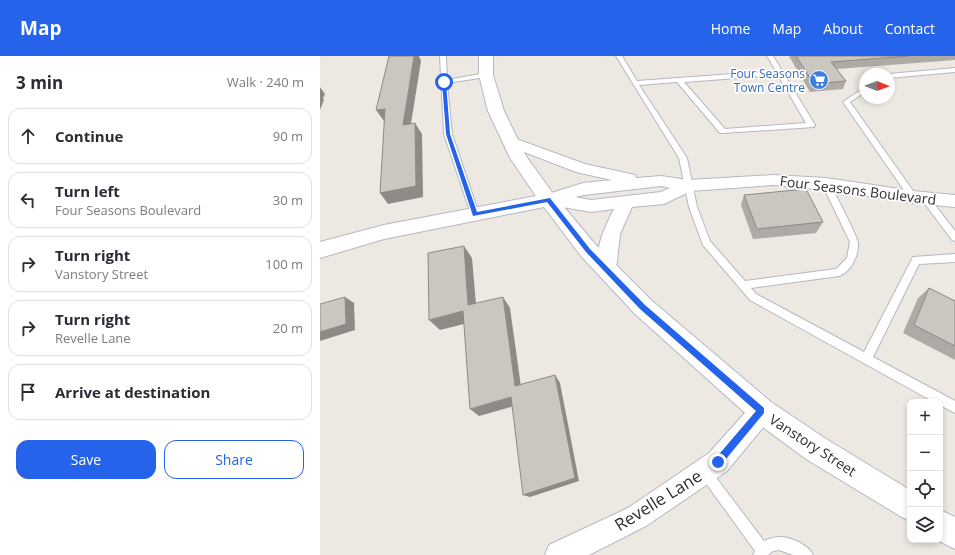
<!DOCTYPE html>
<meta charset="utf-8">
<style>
:root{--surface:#fff;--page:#f7f7f7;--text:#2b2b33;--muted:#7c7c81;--line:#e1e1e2;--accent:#2563eb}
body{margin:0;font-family:"Open Sans",sans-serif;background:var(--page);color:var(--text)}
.controls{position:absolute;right:12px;bottom:12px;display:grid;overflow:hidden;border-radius:8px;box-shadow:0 2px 6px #0003}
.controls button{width:36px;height:36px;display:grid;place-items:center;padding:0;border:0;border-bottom:1px solid var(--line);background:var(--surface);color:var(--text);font:20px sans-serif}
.compass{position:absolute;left:539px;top:12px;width:36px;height:36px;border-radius:50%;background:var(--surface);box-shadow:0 2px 6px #0003;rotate:91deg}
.stop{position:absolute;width:12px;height:12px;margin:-9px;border:3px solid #2563eb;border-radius:50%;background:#fff}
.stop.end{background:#2563eb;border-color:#fff;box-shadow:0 1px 4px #0008}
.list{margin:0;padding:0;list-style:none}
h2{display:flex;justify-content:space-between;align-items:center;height:52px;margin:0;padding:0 16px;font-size:17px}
h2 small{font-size:13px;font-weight:400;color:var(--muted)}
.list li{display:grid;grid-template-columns:26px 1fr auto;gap:12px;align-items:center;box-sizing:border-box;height:56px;margin:0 8px 8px;padding:0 8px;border:1px solid var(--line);border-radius:12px}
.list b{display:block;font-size:15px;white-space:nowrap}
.list p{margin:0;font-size:13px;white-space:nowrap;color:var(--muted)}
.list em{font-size:13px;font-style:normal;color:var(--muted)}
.actions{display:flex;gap:8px;padding:12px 16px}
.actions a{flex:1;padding:9px 0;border:1px solid var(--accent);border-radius:12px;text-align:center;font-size:14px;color:var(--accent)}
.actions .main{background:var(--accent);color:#fff}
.icon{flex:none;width:22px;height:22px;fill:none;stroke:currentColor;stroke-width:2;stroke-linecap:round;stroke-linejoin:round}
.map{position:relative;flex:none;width:635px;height:499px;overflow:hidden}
header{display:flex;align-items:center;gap:24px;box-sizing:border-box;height:56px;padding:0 20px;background:var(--accent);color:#fff}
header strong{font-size:19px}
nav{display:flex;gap:22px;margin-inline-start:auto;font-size:14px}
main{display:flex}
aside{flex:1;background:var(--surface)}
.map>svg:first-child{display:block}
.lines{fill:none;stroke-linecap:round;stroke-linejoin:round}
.service-casing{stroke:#b5b8c0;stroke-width:2}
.minor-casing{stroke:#b5b8c0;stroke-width:2}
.tertiary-casing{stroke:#b5b8c0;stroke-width:2}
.service{fill:#fff;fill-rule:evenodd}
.minor{fill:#fff;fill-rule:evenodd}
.tertiary{fill:#fff;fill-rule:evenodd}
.wall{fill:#aeaaa5}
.shaded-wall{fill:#8d8b86}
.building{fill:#cac6c0;stroke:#8d8b86}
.route{fill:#2563eb}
.labels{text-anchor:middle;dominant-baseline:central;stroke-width:3.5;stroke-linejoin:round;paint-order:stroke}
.far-shop-label{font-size:12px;fill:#366cbe;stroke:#fff;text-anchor:end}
.street-label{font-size:14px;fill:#2e2e2e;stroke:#fff}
.near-street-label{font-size:17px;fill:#2e2e2e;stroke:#fff}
</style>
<header>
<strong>Map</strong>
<nav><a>Home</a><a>Map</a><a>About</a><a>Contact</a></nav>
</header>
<main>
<aside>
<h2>3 min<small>Walk · 240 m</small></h2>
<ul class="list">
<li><svg class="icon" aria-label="ahead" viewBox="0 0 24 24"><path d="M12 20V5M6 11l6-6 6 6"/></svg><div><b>Continue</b></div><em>90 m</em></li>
<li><svg class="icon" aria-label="left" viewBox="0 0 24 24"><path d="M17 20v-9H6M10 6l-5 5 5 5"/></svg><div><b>Turn left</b><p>Four Seasons Boulevard</p></div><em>30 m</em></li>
<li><svg class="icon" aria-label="right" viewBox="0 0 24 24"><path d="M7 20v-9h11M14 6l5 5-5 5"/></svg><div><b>Turn right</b><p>Vanstory Street</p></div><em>100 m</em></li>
<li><svg class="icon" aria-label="right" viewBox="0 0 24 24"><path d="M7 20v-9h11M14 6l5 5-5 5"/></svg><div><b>Turn right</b><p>Revelle Lane</p></div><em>20 m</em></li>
<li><svg class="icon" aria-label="arrive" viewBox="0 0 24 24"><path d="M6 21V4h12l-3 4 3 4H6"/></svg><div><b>Arrive at destination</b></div></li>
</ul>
<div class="actions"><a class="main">Save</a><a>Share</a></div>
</aside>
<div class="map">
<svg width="635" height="499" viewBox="0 0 635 499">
<rect width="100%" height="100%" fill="#eee8e2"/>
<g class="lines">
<g class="service-casing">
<g id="service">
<path d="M120 0H126L127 24 166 17 169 19 166 21 127 27 132 78 159 158 155 161 151 158 124 78Z"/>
<path d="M296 0H302L317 25 456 15 447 0H453L495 69 494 71 403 77H400L357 26 319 29 367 102 377 151 390 185 425 225 516 213 527 202 530 186 502 128 506 125 509 126C513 134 538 181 538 187 539 199 531 216 519 220L431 232 436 238 544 296 593 201 635 198V206L599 208 553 301 635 345V357L620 349V346H614L430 244 383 189 369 151 359 102ZM458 19 486 67 405 73 364 26Z"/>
<path d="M635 12V16L569 22V18Z"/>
<path d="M545 31V36L530 46 596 139 597 141 596 143H590L523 46Z"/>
<path d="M605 139 608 140 635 175V185L632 184 602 144 601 142Z"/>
<path d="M384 409 388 411 444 485C449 483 454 481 460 481 470 481 489 489 493 499H473L459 494 453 495 448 499H433L435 495 380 419 378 415 380 411Z"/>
</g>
</g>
<g class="minor-casing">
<g id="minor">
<path d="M191 81 265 108 315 119 316 122 341 120 368 124 453 119 506 122 593 135 635 139V151L593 147 506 134 453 129 371 135 344 148 312 151 300 178 296 214 294 219 287 222 280 219C271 201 285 170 294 153L271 156 231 149 222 148 220 144 222 140 263 127 292 124 256 116 186 89 184 86 186 83ZM341 130 350 132 341 136 271 144 255 141 264 139Z"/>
<path d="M442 343 450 347 454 355 450 363 407 415 326 470 269 499H225L229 489 308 452 389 397 434 347Z"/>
</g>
</g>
<g class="tertiary-casing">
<g id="tertiary">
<path d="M159 0H173V19L184 55 206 100 234 139 275 188 331 244 451 346 506 383 590 434V465L580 460 486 403 433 364 315 258 261 200 224 151 64 183 0 202V186L64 169 216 140 190 102 168 55 159 19Z"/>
<path d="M620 454 635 461V493L617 484H620Z"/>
</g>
</g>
<use href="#service" class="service"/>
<use href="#minor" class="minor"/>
<use href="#tertiary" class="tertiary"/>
</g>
<g class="wall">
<path d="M469 0H635V4L517 13 526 25 523 33 490 36Z"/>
<path d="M424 139 503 166 496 177 433 183 421 149Z"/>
<path d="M609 232 635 245V304L583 277 598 242Z"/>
</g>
<g class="shaded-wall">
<path d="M94 0H99L101 5 89 80 83 69Z"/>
<path d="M0 31 5 38 3 42 4 44 0 54Z"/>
<path d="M65 53 72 64 64 65 56 54Z"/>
<path d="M95 67 102 78 103 141 68 148 60 137Z"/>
<path d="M144 190 152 202 157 260 148 249Z"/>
<path d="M25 241 34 247 35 274 0 285V276Z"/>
<path d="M183 241 190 252 202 338 195 330Z"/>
<path d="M143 255 152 266 120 274 109 264Z"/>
<path d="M235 319 240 327 259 425 210 441 203 439Z"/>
<path d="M191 341 198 349 159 360 150 353Z"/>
</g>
<g class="building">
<path d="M69 0H94L83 69 95 67 96 130 60 137 65 53 56 54Z"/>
<path d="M476 0H589L511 6 526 25 494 28Z"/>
<path d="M486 133 503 166 437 173 424 139Z"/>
<path d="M144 190 148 249 183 241 195 330 235 319 255 422 203 439 191 341 150 353 143 255 109 264 108 197Z"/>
<path d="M609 232 635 245V290L594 269Z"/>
<path d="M25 241 26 268 0 276V248Z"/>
</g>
<path class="route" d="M124 25 126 26 130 78 157 156 230 142 270 193 325 249 444 352V357L401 409H395V403L436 355 320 253 266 196 227 146 153 160 126 78 122 26Z"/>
<defs>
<g id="supermarket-disc" transform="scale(1)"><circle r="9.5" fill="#3f7fe0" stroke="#fff"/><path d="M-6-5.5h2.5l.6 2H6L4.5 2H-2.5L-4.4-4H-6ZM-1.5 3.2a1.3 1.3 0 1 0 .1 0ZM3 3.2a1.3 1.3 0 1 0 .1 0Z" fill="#fff"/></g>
</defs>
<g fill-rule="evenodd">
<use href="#supermarket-disc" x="499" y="24"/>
</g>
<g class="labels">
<g class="far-shop-label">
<text x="485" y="17">Four Seasons<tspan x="485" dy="14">Town Centre</tspan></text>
</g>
<g class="street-label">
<text transform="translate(538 134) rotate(7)">Four Seasons Boulevard</text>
<text transform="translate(493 389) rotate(33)">Vanstory Street</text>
</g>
<g class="near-street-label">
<text transform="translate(338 444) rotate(-32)">Revelle Lane</text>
</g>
</g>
</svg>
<div class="controls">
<button>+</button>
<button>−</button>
<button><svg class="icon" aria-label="locate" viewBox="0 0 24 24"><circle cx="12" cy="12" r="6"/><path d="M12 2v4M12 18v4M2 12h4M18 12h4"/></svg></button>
<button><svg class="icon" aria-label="layers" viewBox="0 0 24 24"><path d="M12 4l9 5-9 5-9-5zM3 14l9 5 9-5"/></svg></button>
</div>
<svg class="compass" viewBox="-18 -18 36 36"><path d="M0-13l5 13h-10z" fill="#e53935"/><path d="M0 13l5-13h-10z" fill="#7c7c81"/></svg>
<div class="stop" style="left:124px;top:26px"></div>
<div class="stop end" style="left:398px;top:406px"></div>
</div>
</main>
